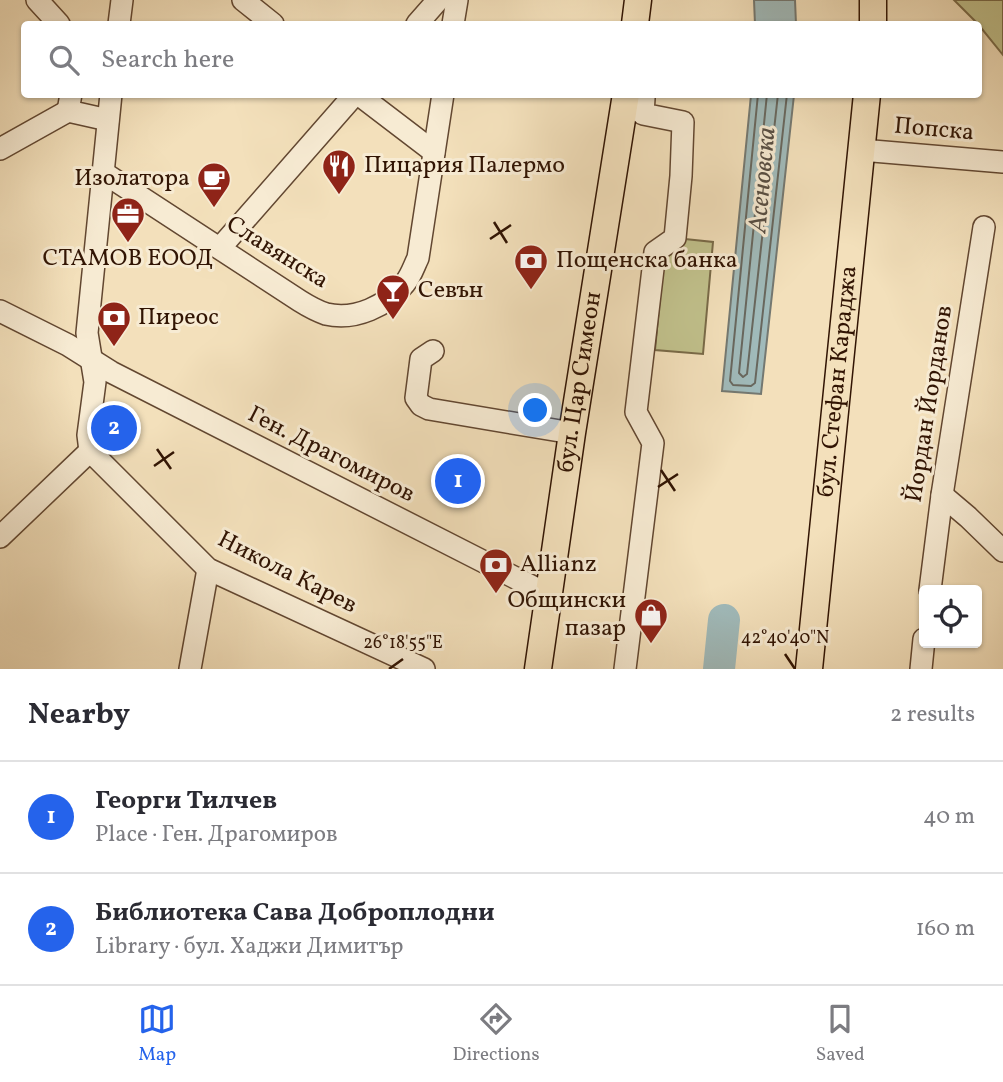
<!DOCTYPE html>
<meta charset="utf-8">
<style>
:root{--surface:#fff;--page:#f7f7f7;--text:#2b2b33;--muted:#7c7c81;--line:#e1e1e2;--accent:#2563eb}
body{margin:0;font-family:Vollkorn,serif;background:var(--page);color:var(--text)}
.controls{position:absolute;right:21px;bottom:21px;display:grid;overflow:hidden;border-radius:7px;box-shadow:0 2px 5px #0004}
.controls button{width:63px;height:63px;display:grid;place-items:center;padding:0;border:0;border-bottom:2px solid var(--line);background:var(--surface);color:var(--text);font:35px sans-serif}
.you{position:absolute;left:536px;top:411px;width:24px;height:24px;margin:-18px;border:5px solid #fff;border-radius:50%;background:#1a73e8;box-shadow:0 0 0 10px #1a73e833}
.badge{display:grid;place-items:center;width:46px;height:46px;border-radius:50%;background:var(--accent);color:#fff;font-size:23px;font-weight:700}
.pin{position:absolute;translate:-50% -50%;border:4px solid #fff;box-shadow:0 2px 7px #0006}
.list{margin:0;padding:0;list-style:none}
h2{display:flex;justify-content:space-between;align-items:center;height:91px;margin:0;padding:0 28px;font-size:30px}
h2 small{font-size:23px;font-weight:400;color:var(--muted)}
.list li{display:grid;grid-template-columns:46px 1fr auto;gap:21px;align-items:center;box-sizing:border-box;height:112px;padding:0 28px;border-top:2px solid var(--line)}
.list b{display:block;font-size:26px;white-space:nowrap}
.list p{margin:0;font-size:23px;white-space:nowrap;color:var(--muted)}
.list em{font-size:23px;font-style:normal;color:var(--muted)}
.icon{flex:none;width:38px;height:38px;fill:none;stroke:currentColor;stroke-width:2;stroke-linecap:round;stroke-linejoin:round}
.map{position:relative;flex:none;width:1003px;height:669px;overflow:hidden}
.search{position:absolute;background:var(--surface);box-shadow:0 2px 5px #0004;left:21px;right:21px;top:21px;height:77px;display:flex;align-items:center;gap:18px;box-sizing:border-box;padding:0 24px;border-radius:7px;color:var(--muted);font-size:26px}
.sheet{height:315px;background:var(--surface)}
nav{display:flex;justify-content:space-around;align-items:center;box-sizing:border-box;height:98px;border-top:2px solid var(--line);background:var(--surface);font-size:19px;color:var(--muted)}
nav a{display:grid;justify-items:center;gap:4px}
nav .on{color:var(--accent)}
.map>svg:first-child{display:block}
.green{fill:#c1c18c;stroke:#796a48;stroke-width:2}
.water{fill:#a0baba;stroke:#747871;stroke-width:2}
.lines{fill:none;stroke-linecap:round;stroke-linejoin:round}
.shore{stroke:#68675e;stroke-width:2}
.river{stroke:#a0baba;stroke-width:32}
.minor-casing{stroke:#624731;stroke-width:24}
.major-casing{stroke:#311403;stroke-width:29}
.minor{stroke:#f7ebd3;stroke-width:21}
.major{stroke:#f3e0bb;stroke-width:26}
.ticks{fill:none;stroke:#311403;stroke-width:2.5}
.labels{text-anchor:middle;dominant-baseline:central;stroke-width:6;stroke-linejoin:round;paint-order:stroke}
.street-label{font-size:24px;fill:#311403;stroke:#f7ebd3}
.poi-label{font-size:24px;fill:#311403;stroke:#f7ebd3;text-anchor:start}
.water-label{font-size:26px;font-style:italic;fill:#584e43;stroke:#f7ebd3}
.ticks-label{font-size:18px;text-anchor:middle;fill:#311403;stroke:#f7ebd3;stroke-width:6;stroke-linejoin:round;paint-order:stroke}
</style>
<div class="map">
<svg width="1003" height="669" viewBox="0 0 1003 669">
<rect width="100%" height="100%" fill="#f3e0bb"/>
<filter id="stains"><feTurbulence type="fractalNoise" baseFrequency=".00286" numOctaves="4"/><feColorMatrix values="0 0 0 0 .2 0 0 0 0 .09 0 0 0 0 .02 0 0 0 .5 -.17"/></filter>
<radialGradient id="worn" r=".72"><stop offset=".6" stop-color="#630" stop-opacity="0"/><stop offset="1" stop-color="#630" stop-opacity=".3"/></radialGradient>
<g class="green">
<path d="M954 0H1003V55L978 24Z"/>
<path d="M685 239 713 242 703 354 655 350 664 255Z"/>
</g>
<g class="water">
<path d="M754 0H795L796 24H755Z"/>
<path d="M751 95H794L761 394 722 391Z"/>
</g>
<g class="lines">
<g class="shore">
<path d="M758 94 730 381 733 385 751 386 755 383 787 94"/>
<path d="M767 94 739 373 743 377 747 374 778 94"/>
</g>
<path class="river" d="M719 669 724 620"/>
<g class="minor-casing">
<g id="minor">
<path d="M37 0 59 24"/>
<path d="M243 0 273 24"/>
<path d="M119 24 122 0"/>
<path d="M417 24 438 0"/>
<path d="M453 24 457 0"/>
<path d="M71 94 68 111 108 120"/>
<path d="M358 94 434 152"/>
<path d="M0 149 68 111"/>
<path d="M861 150 1003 162"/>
<path d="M104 173 300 301C308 306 317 311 326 314 355 321 387 306 405 283 411 276 414 266 418 258L443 94"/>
<path d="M220 248 355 94"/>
<path d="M0 311 68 345 111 372 549 595"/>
<path d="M433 351 421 359 416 398 421 405 429 409 572 433"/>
<path d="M90 451 208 569 424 669"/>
<path d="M90 451 88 435 95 382 87 333 111 94"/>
<path d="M942 495 968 517 1003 551"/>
<path d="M0 537 90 451"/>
<path d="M930 590 942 495 984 227"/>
<path d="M190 669 208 569"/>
<path d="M625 669 653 443 636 412 655 252 675 238 681 176 683 122 643 114 644 98 625 95"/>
<path d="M921 669 924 639"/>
</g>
</g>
<g class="major-casing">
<g id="major">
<path d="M635 24 638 0"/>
<path d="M873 24V0"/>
<path id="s1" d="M538 669 572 433 626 94"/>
<path id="s2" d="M809 669 867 94"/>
</g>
</g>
<use href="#minor" class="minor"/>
<use href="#major" class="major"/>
</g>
<path class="ticks" d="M494 222 507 243M490 239 511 225M157 449 171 469M154 466 174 452M661 470 675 491M658 487 678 474M785 654 795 669M389 669 403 659"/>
<defs>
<g id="restaurant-pin" transform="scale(1.75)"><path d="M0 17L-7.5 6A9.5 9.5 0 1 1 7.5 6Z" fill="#8f2418" stroke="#f7ebd3"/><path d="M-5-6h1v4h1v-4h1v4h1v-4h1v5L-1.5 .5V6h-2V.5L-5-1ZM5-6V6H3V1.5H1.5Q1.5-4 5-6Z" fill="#fff"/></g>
<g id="cafe-pin" transform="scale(1.75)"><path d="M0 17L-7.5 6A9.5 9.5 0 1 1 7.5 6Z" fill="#8f2418" stroke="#f7ebd3"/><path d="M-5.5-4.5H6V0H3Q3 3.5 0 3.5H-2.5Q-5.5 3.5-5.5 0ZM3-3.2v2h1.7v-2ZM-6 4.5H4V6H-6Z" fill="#fff"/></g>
<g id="office-pin" transform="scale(1.75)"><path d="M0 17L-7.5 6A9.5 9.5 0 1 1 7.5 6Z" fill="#8f2418" stroke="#f7ebd3"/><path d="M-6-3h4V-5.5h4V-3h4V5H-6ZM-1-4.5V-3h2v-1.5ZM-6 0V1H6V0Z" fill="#fff"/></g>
<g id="bank-pin" transform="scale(1.75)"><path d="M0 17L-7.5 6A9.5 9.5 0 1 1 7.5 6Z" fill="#8f2418" stroke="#f7ebd3"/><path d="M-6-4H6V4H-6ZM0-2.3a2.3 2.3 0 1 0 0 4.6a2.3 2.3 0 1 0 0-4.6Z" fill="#fff"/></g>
<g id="bar-pin" transform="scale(1.75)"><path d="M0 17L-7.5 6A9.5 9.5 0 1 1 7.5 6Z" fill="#8f2418" stroke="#f7ebd3"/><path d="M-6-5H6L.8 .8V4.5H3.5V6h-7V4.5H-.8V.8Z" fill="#fff"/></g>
<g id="shop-pin" transform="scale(1.75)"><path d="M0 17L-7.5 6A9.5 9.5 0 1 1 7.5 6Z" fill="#8f2418" stroke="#f7ebd3"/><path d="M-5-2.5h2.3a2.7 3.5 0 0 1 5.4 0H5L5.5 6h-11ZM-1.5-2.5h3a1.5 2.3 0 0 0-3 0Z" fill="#fff"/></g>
</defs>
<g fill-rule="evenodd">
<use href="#restaurant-pin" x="339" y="166"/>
<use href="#cafe-pin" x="214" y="179"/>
<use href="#office-pin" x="128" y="214"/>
<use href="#bank-pin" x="531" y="261"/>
<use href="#bar-pin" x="393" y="291"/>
<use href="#bank-pin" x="114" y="318"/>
<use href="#bank-pin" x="496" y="565"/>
<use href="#shop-pin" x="651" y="615"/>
</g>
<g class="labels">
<g class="street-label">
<text transform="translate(934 130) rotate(5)">Попска</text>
<text transform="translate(277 253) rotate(32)">Славянска</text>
<text stroke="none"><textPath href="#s1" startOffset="290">бул. Цар Симеон</textPath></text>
<text stroke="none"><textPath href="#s2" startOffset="289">бул. Стефан Караджа</textPath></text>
<text transform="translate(930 404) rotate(-81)">Йордан Йорданов</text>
<text transform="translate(331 455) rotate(27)">Ген. Драгомиров</text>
<text transform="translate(287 573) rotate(27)">Никола Карев</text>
</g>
<g class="poi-label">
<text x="364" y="166">Пицария Палермо</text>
<text x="190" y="179" text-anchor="end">Изолатора</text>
<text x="128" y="259" text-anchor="middle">СТАМОВ ЕООД</text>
<text x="556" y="261">Пощенска банка</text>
<text x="418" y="291">Севън</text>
<text x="138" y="318">Пиреос</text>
<text x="520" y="565">Allianz</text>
<text x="626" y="601" text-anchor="end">Общински<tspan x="626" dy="28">пазар</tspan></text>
</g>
<g class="water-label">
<text transform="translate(763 180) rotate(-85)">Асеновска</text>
</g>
</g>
<g class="ticks-label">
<text x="785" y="643">42°40'40"N</text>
<text x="403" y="648">26°18'55"E</text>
</g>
<rect width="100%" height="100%" filter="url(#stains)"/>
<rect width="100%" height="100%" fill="url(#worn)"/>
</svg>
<div class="controls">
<button><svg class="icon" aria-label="locate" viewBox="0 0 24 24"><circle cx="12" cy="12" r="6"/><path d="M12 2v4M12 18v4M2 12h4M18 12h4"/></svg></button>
</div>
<div class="you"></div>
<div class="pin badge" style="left:458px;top:481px">1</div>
<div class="pin badge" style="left:114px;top:428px">2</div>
<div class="search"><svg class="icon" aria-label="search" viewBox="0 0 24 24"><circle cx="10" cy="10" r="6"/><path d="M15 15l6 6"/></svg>Search here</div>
</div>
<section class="sheet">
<h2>Nearby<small>2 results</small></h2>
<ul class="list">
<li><span class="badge">1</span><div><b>Георги Тилчев</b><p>Place · Ген. Драгомиров</p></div><em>40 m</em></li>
<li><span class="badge">2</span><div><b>Библиотека Сава Доброплодни</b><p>Library · бул. Хаджи Димитър</p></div><em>160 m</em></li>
</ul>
</section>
<nav>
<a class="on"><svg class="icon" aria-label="map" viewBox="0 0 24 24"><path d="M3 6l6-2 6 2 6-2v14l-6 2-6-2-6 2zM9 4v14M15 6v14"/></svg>Map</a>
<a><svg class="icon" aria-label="directions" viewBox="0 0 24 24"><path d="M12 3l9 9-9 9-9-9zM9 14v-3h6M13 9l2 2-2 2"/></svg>Directions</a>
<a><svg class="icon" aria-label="saved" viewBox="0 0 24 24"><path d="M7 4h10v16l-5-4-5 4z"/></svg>Saved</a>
</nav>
